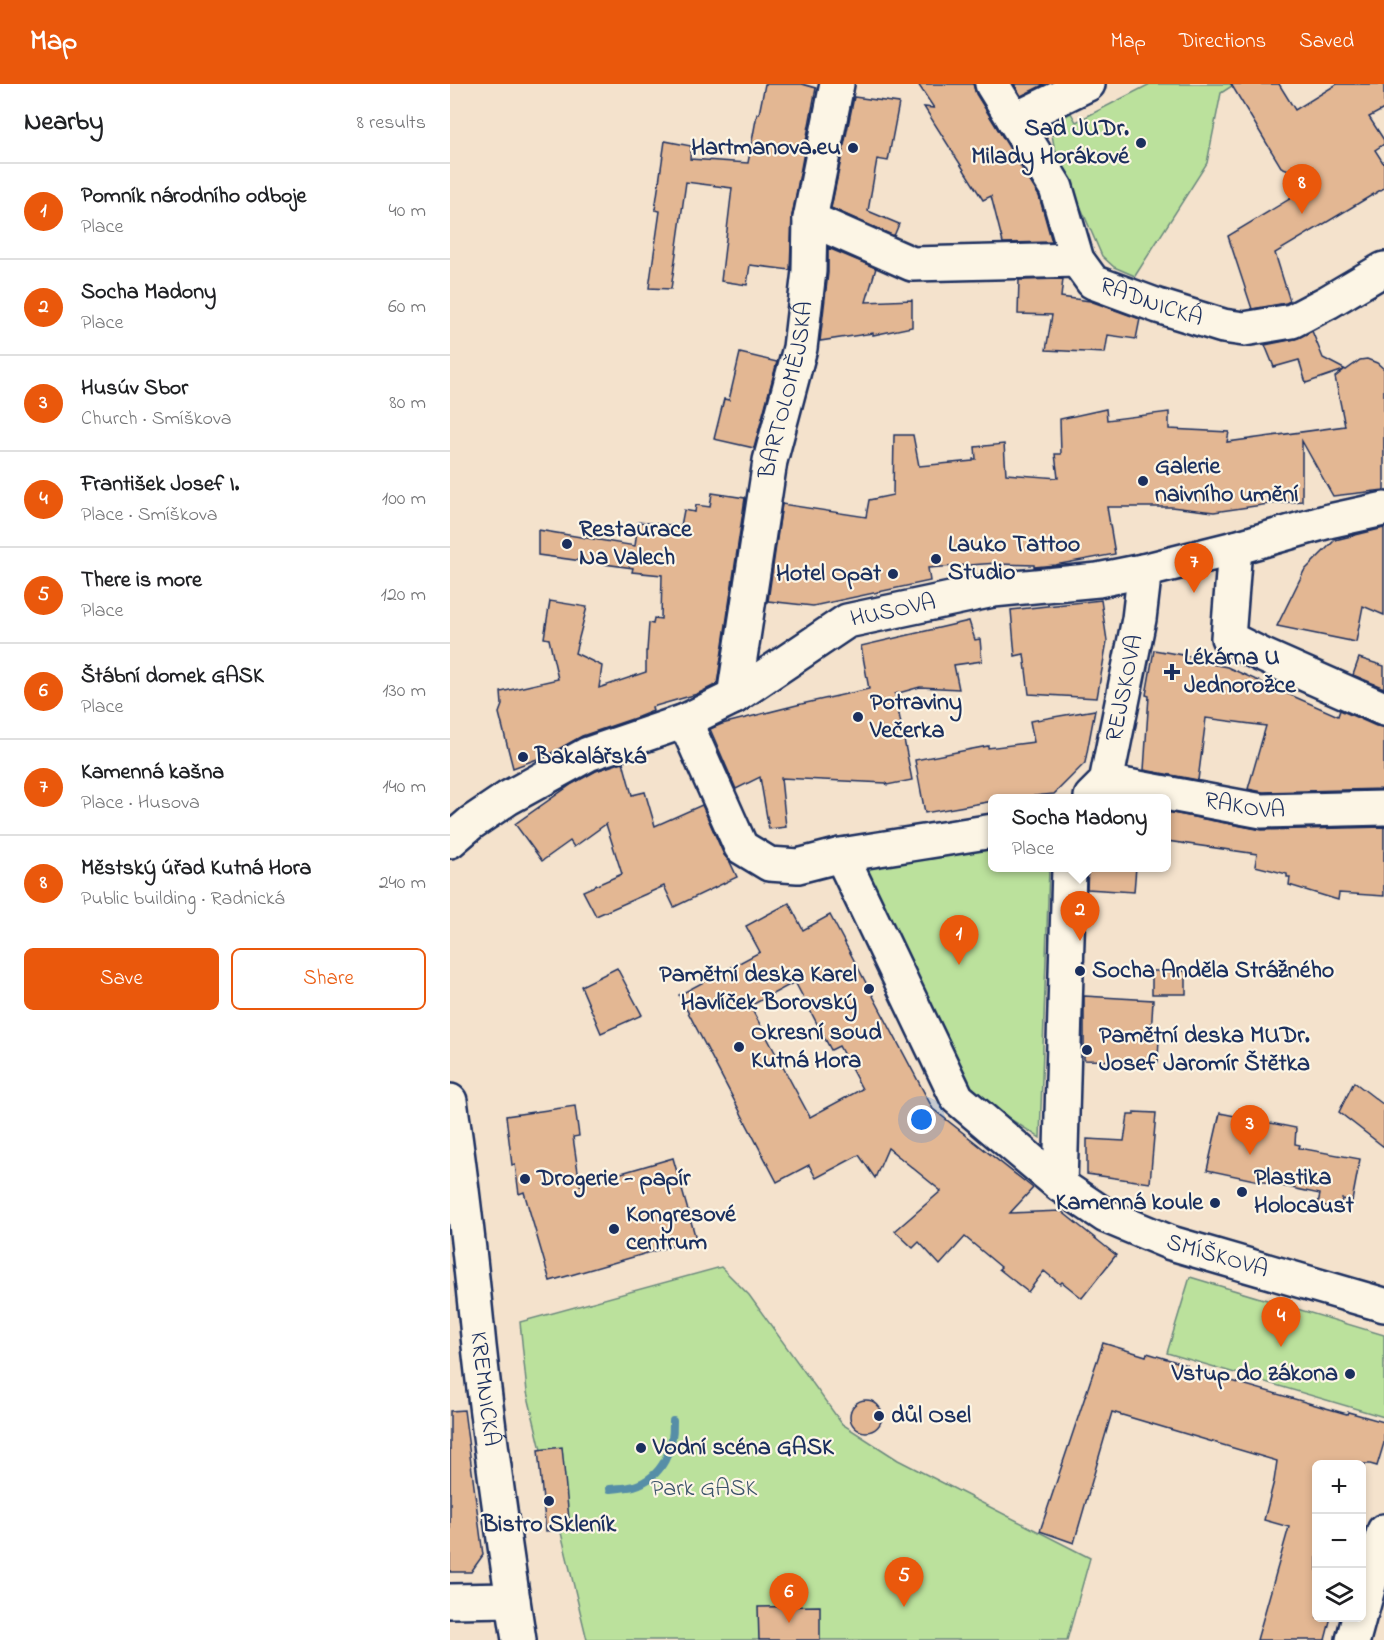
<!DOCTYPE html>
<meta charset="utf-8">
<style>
:root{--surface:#fff;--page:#f2f2f2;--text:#202124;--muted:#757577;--line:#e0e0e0;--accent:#ea580c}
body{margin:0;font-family:"Indie Flower",sans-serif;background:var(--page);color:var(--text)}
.controls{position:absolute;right:18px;bottom:18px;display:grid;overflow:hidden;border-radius:9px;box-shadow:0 3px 9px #0003}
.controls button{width:54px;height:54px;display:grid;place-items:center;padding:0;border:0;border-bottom:2px solid var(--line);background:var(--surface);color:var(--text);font:30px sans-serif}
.you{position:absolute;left:472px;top:1036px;width:21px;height:21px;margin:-15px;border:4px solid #fff;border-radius:50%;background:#1a73e8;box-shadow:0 0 0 9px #1a73e833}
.badge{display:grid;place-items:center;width:39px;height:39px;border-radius:50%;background:var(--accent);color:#fff;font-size:20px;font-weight:700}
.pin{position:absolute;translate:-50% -50px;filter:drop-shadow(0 2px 3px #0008)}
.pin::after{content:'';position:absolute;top:32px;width:21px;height:18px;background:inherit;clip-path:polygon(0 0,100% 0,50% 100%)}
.popup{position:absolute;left:538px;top:710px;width:183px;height:78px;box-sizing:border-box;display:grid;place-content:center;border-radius:9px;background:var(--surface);filter:drop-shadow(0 2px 4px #0005);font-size:20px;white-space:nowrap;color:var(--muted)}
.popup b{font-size:22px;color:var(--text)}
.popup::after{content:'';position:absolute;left:50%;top:100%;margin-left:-12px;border:12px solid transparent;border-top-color:var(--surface)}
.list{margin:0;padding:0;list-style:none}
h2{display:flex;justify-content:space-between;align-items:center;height:78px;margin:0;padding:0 24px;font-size:26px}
h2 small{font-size:20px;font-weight:400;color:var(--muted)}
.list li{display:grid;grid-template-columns:39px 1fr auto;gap:18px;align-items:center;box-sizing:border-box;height:96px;padding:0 24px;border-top:2px solid var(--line)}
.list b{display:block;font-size:22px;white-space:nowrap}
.list p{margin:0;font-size:20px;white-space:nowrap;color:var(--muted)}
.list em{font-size:20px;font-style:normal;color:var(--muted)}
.actions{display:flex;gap:12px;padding:18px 24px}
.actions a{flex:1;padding:14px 0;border:2px solid var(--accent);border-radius:9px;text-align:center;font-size:21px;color:var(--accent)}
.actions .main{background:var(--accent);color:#fff}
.icon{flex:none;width:33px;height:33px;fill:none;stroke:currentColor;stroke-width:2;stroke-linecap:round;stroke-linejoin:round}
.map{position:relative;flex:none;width:934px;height:1556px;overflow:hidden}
header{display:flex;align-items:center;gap:36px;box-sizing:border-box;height:84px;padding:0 30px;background:var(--accent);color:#fff}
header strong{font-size:28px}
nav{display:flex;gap:33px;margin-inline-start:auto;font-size:21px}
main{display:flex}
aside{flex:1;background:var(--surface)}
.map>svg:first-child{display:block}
.green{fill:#bbe19c;stroke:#6b887d;stroke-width:1.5}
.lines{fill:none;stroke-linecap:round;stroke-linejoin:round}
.stream{stroke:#568ea7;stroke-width:8}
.building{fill:#e3b793;stroke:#1b2f5e;stroke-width:1.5;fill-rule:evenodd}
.minor-casing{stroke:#1b2f5e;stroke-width:38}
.minor{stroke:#fcf5e5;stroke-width:33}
.poi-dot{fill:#1b2f5e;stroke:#fcf5e5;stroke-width:2}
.labels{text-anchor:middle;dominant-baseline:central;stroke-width:4.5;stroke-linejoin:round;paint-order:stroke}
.poi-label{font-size:24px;font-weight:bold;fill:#1b2f5e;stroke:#fcf5e5;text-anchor:start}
.street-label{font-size:24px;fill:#1b2f5e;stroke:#fcf5e5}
.park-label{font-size:24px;fill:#3b536a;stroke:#fcf5e5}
</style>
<header>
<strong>Map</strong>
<nav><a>Map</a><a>Directions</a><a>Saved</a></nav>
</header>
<main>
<aside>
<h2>Nearby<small>8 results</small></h2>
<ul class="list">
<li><span class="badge">1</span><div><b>Pomník národního odboje</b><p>Place</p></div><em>40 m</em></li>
<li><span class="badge">2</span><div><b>Socha Madony</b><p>Place</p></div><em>60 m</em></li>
<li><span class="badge">3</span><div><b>Husúv Sbor</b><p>Church · Smíškova</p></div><em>80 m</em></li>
<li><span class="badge">4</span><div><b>František Josef I.</b><p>Place · Smíškova</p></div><em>100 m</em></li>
<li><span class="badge">5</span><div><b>There is more</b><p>Place</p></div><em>120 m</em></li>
<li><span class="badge">6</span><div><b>Štábní domek GASK</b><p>Place</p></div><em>130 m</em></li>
<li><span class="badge">7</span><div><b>Kamenná kašna</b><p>Place · Husova</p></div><em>140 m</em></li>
<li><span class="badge">8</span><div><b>Městský úřad Kutná Hora</b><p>Public building · Radnická</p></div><em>240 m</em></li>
</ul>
<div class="actions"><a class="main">Save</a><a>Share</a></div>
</aside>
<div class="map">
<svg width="934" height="1556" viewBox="0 0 934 1556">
<rect width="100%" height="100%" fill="#f4e2cc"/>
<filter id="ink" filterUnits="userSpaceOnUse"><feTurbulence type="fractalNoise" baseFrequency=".0167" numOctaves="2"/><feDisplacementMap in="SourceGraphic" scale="12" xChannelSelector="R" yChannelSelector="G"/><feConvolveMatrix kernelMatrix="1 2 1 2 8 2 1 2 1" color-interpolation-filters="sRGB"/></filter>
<g filter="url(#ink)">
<g class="green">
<path d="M700 0H781L782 2 771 9 757 79 685 192 664 183 652 172 604 62 601 45 609 36 621 29 626 38Z"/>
<path d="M543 760V784H599L590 1054 521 1010 474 904 415 781Z"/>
<path d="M271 1183 299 1211 392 1340 448 1376 640 1474 617 1556H137L77 1308 70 1238Z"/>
<path d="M740 1193 934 1251V1333L717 1269Z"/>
</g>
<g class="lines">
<path class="stream" d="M160 1405C168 1404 177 1404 184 1402 213 1393 224 1365 223 1337"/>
</g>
<g class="building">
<path d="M315 0H352L366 4 342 132 340 186 300 181 297 201 271 197 282 104 236 98 221 205 199 204 210 127 205 126 215 57 241 62 240 75 298 79 307 30H309Z"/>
<path d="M468 0H523L526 10 589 112 602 158 553 159 541 112 533 116 474 23 484 24Z"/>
<path d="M564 0H595L571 12Z"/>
<path d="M781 0H829L845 26 887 0H934V25L919 33 934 56V60L925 66 934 80V104L825 169 840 217 836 219 802 225 778 152 868 98 831 83Z"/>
<path d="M404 13 449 19 438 77 427 75 418 127 449 140 444 152 381 124Z"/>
<path d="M378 164 426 184 416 218 462 216V243L423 251V249L370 257 378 189Z"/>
<path d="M613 195 611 213 640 217 690 235 686 255 658 251 655 269 596 266 602 231 568 230 569 196Z"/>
<path d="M862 247 873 274 896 286 910 276 917 275 927 279 934 285V406L883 412 852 357V417L819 420 764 428 721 423H657L665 470 605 481 584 483V481L547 480V479L478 484 480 497 363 522 318 517 332 420 416 433 419 416 443 411 444 351H463L469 382 523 377V375H526L525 363 554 360 556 390 608 394 605 370H611L610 335 656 325 657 336 719 328V345L779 348 777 358 895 342 885 293 894 286 856 299 849 276 824 283 815 261 845 255Z"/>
<path d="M290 269 327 278 304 364 264 355 274 315 279 316Z"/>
<path d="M262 409 295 414 267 600 247 610 202 623 203 627 188 633 132 652 98 671 63 684 49 629 52 621 51 608 108 595 99 555 94 554 100 517 137 523 125 569 152 582 149 604 196 588V567H197L199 539 203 540 204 534 211 535 212 491 182 488 183 484 88 471V446L185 462 188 438 231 442 234 426 245 428 246 421 260 423Z"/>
<path d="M934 444V531L913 522 906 558 827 542 854 487 885 456Z"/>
<path d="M651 516 657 557 647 614 579 610 574 570 565 572 561 526Z"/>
<path d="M519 537 525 556 530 555 532 577 504 581 509 605 470 603 445 610 462 696 437 701 436 699 331 694 336 743 319 745 310 693 286 705 260 645 272 640 347 621 419 605 411 562Z"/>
<path d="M704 566 761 576V580L777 583 888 632 890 626 926 642 934 643V705L813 708 798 705 816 642 756 634 748 696 694 686 699 612 696 611Z"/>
<path d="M909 574 934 582V604L903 591Z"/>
<path d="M645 626 635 679 604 710 565 714H543V717L475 729 465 676 538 662V664L584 658 580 637Z"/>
<path d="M173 678 182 711 195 708 205 742 252 721 274 771 279 776 287 793 224 823 214 802 146 832 133 807 172 790 156 740 124 763 120 757 92 777 65 740 122 700 146 687Z"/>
<path d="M717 728 812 746 934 743V812L889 809 888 816 839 801 840 793H837V790L805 782 807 770 717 757Z"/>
<path d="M638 783H686L684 808 637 805Z"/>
<path d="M339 819 353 846 380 831 483 1025 583 1104 560 1129 611 1127 666 1171 632 1214 612 1198 610 1200 594 1187 578 1208 549 1185 551 1183 515 1153 490 1181 469 1158 463 1164 445 1147 491 1107 438 1064 425 1094 409 1071 366 1094 359 1081 327 1098 229 911 310 868 296 842ZM345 898 381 966 389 962 412 1005 360 1033 300 922Z"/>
<path d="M167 884 192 931 151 949 131 902Z"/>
<rect x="702" y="887" width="34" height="23"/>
<path d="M634 912 703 916 701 952 709 953 708 978 634 976Z"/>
<path d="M904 998 934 1021V1063L889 1028Z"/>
<path d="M125 1022 129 1052 123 1053 130 1101 223 1074 246 1155 100 1197 74 1108 69 1110 65 1080 62 1081 56 1032Z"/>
<path d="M684 1028 706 1029 700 1099 637 1090V1055L674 1057 678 1031H684Z"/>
<path d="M770 1029 846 1044 845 1060 850 1061 849 1064 910 1075 902 1117 892 1115 890 1125 868 1120 870 1110 757 1086Z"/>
<path d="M653 1259 696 1272 697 1269 737 1281 736 1284 897 1330 898 1328 934 1338V1359L927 1382 920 1380H867V1533H881L875 1556H807L839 1443 814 1436 824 1397 827 1377 662 1328 624 1459 590 1447Z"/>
<circle cx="416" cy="1332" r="16"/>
<path d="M14 1326 33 1471 21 1488H0V1327Z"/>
<path d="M112 1363 120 1445 96 1447 88 1366Z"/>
<path d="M370 1522V1556H309L308 1523Z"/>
</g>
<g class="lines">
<g class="minor-casing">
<g id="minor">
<path id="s1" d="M542 0 606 104 627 176 643 198 708 222 773 242 794 245 842 237 878 218 934 185"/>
<path d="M564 36 638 0"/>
<path d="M360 135 462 180 627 176"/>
<path d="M785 464 778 554 812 571 934 625"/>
<path id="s2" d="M284 613 320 377 350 264 359 187 360 135 387 0"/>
<path d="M235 637 291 763 319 780 348 782 391 771 543 747"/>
<path id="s3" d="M656 698 812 727 934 724"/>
<path id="s4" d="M641 713 656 698 689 535 693 501V487"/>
<path id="s5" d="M0 757 21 739 58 714 138 670 235 637 284 613 397 537 543 506 648 496 693 487 785 464 879 437 934 425"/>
<path id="s6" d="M391 771 507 1014 610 1101 656 1132 721 1159 934 1221"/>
<path id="s7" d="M0 1017C12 1098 21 1180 29 1262 40 1360 54 1458 69 1556"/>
<path d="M610 1101 619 784"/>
<path d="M0 1517 63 1516"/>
<path d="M912 1526 934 1447"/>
<path d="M903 1556 909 1534"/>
</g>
</g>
<use href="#minor" class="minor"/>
</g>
</g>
<g class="poi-dot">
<circle cx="691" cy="59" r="6"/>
<circle cx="403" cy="64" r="6"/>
<circle cx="693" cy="397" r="6"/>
<circle cx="117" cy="460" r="6"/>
<circle cx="486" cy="475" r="6"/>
<circle cx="443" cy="490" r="6"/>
<path d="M719 579h6v6h6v6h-6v6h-6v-6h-6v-6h6z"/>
<circle cx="408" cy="633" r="6"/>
<circle cx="73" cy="673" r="6"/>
<circle cx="630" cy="887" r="6"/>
<circle cx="419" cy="905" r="6"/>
<circle cx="289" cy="963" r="6"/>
<circle cx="637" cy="966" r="6"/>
<circle cx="75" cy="1095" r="6"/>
<circle cx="792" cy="1108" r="6"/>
<circle cx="765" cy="1119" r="6"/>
<circle cx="164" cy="1145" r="6"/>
<circle cx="900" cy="1290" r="6"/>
<circle cx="429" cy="1332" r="6"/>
<circle cx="191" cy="1364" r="6"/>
<circle cx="99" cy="1417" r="6"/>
</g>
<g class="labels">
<g class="poi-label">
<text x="679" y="45" text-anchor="end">Sad JUDr.<tspan x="679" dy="28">Milady Horákové</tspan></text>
<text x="391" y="64" text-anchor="end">Hartmanova.eu</text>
<text x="705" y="383">Galerie<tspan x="705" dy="28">naivního umění</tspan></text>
<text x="129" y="446">Restaurace<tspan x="129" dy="28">Na Valech</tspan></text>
<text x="498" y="461">Lauko Tattoo<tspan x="498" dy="28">Studio</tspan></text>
<text x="431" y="490" text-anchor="end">Hotel Opat</text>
<text x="734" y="574">Lékárna U<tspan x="734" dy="28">Jednorožce</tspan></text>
<text x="420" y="619">Potraviny<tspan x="420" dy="28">Večerka</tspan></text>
<text x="85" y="673">Bakalářská</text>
<text x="642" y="887">Socha Anděla Strážného</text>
<text x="407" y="891" text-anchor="end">Pamětní deska Karel<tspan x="407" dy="28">Havlíček Borovský</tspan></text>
<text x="301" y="949">Okresní soud<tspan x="301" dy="28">Kutná Hora</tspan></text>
<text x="649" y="952">Pamětní deska MUDr.<tspan x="649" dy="28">Josef Jaromír Štětka</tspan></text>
<text x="804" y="1094">Plastika<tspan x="804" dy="28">Holocaust</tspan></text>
<text x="87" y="1095">Drogerie - papír</text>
<text x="753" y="1119" text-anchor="end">Kamenná koule</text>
<text x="176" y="1131">Kongresové<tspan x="176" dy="28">centrum</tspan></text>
<text x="888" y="1290" text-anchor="end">Vstup do zákona</text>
<text x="441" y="1332">důl Osel</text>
<text x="203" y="1364">Vodní scéna GASK</text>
<text x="99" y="1441" text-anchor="middle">Bistro Skleník</text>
</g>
<g class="street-label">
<text stroke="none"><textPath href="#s1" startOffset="286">RADNICKÁ</textPath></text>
<text stroke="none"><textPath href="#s2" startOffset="312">BARTOLOMĚJSKÁ</textPath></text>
<text stroke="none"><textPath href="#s5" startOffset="504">HUSOVA</textPath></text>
<text stroke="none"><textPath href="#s4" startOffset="117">REJSKOVA</textPath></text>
<text stroke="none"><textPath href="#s3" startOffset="141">RAKOVA</textPath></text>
<text stroke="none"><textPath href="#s6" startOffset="578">SMÍŠKOVA</textPath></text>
<text stroke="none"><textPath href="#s7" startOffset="290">KREMNICKÁ</textPath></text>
</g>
<g class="park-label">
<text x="254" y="1405">Park GASK</text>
</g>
</g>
</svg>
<div class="controls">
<button>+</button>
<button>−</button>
<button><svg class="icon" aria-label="layers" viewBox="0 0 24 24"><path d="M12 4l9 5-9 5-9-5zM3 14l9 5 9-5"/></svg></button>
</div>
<div class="you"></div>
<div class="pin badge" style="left:509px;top:881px">1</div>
<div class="pin badge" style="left:630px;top:857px">2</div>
<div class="popup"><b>Socha Madony</b>Place</div>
<div class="pin badge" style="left:800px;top:1071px">3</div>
<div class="pin badge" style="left:831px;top:1263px">4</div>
<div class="pin badge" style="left:454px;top:1523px">5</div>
<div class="pin badge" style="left:339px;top:1539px">6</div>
<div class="pin badge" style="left:744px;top:509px">7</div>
<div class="pin badge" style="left:852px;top:130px">8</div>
</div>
</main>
